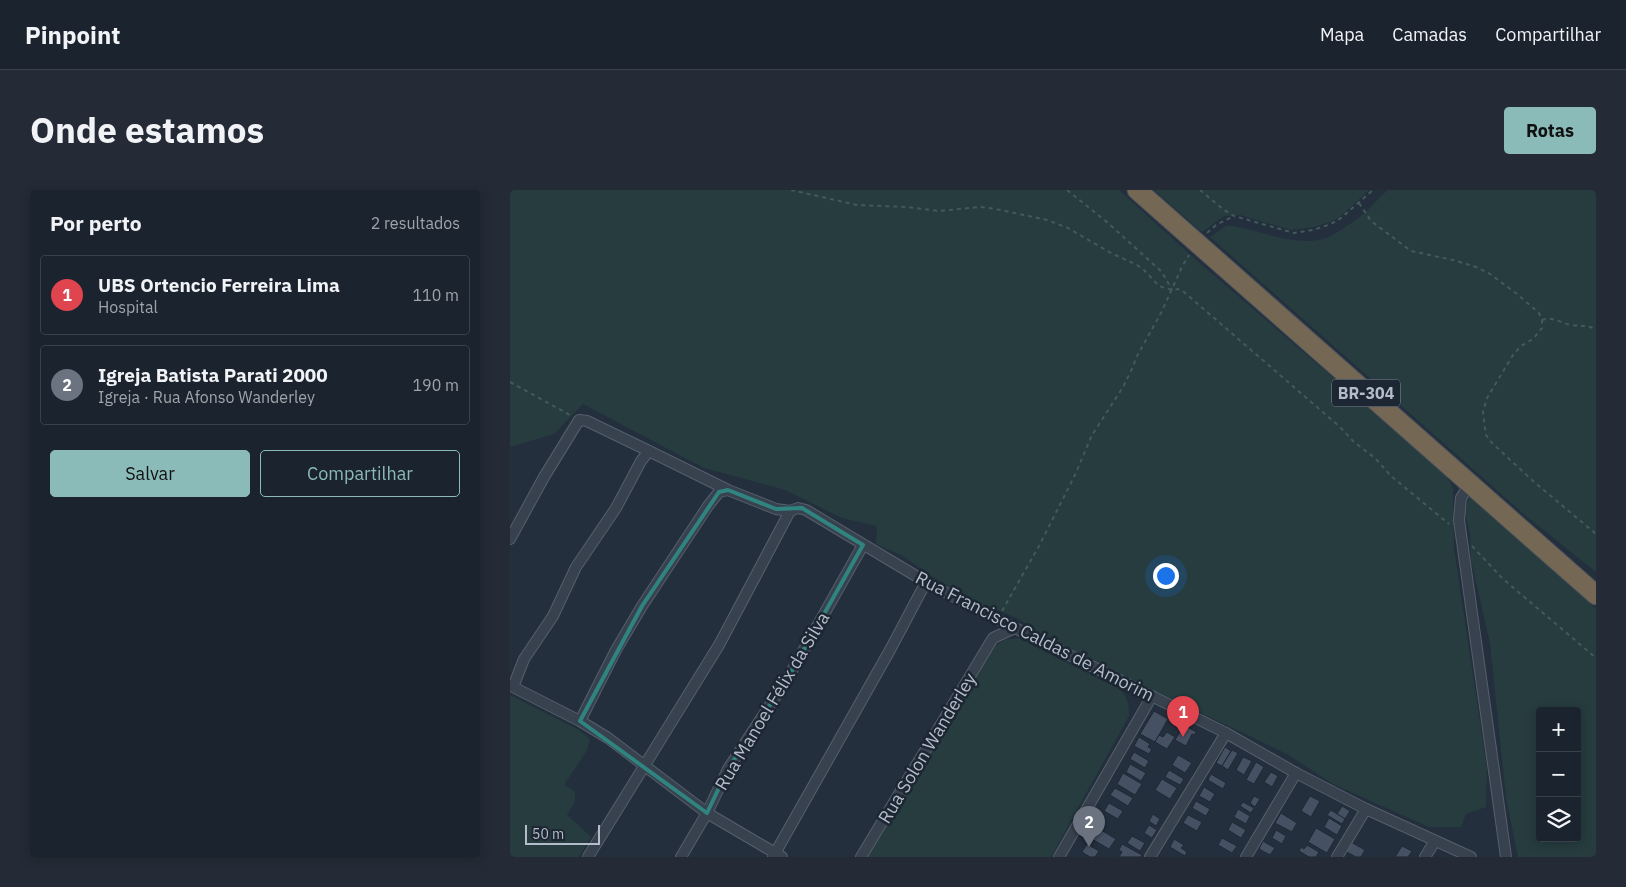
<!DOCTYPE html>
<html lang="pt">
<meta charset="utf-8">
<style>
:root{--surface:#1b232e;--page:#242b36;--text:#f1f3f6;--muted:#a0a4aa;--line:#39404a;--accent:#8bbbb9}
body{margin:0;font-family:"IBM Plex Sans",sans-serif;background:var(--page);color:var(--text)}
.controls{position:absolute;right:15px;bottom:15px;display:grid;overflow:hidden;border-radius:5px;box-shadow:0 2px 12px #0003}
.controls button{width:45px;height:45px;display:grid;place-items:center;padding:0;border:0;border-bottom:1px solid var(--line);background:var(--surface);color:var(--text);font:25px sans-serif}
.scale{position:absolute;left:15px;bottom:12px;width:75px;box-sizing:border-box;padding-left:5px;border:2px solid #b4bcc9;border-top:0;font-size:14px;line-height:18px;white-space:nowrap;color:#b4bcc9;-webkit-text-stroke:4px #1d2633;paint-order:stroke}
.you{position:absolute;left:655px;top:385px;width:18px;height:18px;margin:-12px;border:4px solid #fff;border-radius:50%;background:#1a73e8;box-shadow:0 0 0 8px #1a73e833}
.badge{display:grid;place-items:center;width:32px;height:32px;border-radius:50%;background:var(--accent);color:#fff;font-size:16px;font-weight:700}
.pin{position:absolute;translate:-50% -41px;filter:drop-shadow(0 1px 2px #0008)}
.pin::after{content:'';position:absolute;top:26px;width:18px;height:15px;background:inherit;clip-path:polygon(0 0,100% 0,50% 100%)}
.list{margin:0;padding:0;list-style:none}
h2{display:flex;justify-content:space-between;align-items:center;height:65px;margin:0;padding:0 20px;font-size:21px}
h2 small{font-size:16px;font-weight:400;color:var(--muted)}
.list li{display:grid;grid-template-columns:32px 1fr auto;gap:15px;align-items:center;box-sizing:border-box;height:80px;margin:0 10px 10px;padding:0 10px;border:1px solid var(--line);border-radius:5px}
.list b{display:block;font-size:19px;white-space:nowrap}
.list p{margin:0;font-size:16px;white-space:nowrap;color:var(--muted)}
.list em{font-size:16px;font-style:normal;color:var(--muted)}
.actions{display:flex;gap:10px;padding:15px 20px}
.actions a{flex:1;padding:11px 0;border:1px solid var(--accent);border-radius:5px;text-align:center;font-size:18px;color:var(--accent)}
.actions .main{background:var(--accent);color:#111}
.icon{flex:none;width:28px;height:28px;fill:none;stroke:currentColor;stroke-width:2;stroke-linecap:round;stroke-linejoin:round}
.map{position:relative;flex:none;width:1086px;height:667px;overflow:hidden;border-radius:5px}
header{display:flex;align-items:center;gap:30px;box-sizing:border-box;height:70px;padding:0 25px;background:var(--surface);border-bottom:1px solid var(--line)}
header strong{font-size:24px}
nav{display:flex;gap:28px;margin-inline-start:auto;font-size:18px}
.intro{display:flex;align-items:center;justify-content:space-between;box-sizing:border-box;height:120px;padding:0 30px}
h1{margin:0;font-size:35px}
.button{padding:12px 22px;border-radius:5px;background:var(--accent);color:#111;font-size:18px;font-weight:700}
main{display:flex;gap:30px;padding:0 30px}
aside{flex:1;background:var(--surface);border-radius:5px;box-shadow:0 2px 12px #0003}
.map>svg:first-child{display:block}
.green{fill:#263c3f;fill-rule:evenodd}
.building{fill:#455162;stroke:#1f2835}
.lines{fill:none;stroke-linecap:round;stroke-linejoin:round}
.street-casing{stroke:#565f6c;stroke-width:12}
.highway-casing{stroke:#434c59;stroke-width:21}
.path{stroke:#44595c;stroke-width:2;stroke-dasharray:4 4;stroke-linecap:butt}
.street{stroke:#38414e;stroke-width:10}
.highway{stroke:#746855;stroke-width:19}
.marked{fill:none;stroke:#308480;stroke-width:4;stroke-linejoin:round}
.labels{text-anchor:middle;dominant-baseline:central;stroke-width:5;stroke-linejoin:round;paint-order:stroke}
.shield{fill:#1d2633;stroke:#878f9c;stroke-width:1}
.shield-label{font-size:16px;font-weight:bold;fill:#b4bcc9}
.street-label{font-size:18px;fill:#b4bcc9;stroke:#1d2633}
</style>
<header>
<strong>Pinpoint</strong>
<nav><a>Mapa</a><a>Camadas</a><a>Compartilhar</a></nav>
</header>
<div class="intro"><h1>Onde estamos</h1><a class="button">Rotas</a></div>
<main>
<aside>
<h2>Por perto<small>2 resultados</small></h2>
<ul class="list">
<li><span class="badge" style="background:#e0444e">1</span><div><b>UBS Ortencio Ferreira Lima</b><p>Hospital</p></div><em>110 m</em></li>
<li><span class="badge" style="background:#6b7280">2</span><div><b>Igreja Batista Parati 2000</b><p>Igreja · Rua Afonso Wanderley</p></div><em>190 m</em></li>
</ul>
<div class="actions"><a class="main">Salvar</a><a>Compartilhar</a></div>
</aside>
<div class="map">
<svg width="1086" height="667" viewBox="0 0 1086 667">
<rect width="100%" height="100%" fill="#242f3e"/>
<g class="green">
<path d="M0 0H609L684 68 935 284 943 298 944 358 977 579 976 617 956 624 951 637H919L823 594 777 564 628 493 531 444 509 429 470 413 423 387 393 366 366 354 367 336 332 328 275 300 194 278 73 214 44 244 0 257Z"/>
<path d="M644 0H859L830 27 820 32 804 37 781 40 730 25 714 26 692 42Z"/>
<path d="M878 0H1086V382L1016 326 700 47 716 36H723C753 41 791 60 821 46 828 42 840 34 847 29 858 22 867 9 878 0Z"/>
<path d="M959 307 1086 418V667H1008L996 608 980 453 961 370 960 344 955 323ZM1030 521H1067V648H1030Z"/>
<path d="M508 448 611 500C618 509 619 515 619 526L541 667H356L486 455 494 450Z"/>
<path d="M0 505 69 540 80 549 77 560 54 595 65 602V611L57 625 81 647 69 667H0Z"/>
</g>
<g class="building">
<path d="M644 521 658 529 645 552 630 544Z"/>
<path d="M674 535 686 542 684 545 682 544 676 556 665 550Z"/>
<path d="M657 542 665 547 657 559 645 552 649 545 653 547Z"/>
<path d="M629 547 640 554 638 557 642 559 639 564 624 556Z"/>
<path d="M715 557 721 561 712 576 706 573Z"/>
<path d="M722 560 728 563 718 580 712 576Z"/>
<path d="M624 562 639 571 635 578 620 569Z"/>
<path d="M668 565 682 573 675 583 662 575Z"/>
<path d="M733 567 742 571 734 585 726 580Z"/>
<path d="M746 572 754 577 744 594 736 590Z"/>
<path d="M620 574 636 583 631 591 616 582Z"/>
<path d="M659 580 674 589 670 595 655 587Z"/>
<path d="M761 582 768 586 762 597 754 592Z"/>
<path d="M613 583 632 594 625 605 607 594Z"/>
<path d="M701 584 716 593 713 599 698 590Z"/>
<path d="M652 589 667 598 660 609 645 600Z"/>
<path d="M694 597 705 604 700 612 689 606Z"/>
<path d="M605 598 623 608 618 616 600 605Z"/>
<path d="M744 606 750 609 745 617 740 613Z"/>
<path d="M800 606 810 611 801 627 791 621Z"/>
<path d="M686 611 700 619 696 626 682 618Z"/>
<path d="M733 612 744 618 741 623 730 616Z"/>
<path d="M599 613 613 621 608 629 594 621Z"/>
<path d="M832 616 840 621 835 629 827 624Z"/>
<path d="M728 619 740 626 736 634 724 627Z"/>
<path d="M821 620 835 629 832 634 817 625Z"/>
<path d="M771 623 787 633 782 642 765 633Z"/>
<path d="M643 624 650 629 646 636 639 631Z"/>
<path d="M678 625 692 632 687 641 673 633Z"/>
<path d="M819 628 832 636 827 645 814 637Z"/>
<path d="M722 632 736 640 731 648 718 640Z"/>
<path d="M581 634 606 649 599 659 575 645Z"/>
<path d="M639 635 647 640 642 648 634 643Z"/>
<path d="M806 638 825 649 817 663 798 652Z"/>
<path d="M766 640 776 646 772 654 762 648Z"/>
<path d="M622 646 635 653 630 661 617 653Z"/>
<path d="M712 648 727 656 722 663 708 655Z"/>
<path d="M664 649 674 655 671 658 677 662 675 666 660 657Z"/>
<path d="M753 651 765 658 760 665 749 659Z"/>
<path d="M841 652 855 660 851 667H846L835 661Z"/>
<path d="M577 654 589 661 585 667H580L572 662Z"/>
<path d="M612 654 632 665 631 667H609L612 662 609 660Z"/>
<path d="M797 655 809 662 806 667H799L789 661 791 657 794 659Z"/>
<path d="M892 656 902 661 898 667H885Z"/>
</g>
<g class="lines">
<g class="street-casing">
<g id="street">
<path d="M959 295 951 308 949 330 996 667"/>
<path d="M218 300 139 261 131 271 106 318 66 377 43 426 14 469 3 497 70 531 106 460 132 416 198 316 209 302 218 300 266 319 280 321"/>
<path d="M280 321 288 318 296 320 416 392 483 427 716 543 786 583 856 619 961 667"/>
<path d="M0 349 34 287 69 230 77 231 139 261"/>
<path d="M70 531 98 548 197 623 272 667"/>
<path d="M78 667 209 455 280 321"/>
<path d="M171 667 197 623 218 579 279 486 353 355"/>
<path d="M263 667 380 460 416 392"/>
<path d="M351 667 483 448 505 438"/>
<path d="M549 667 642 506"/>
<path d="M640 667 716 543"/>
<path d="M736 667 786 583"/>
<path d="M827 667 856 619"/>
<path d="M915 667 925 651"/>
</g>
</g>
<g class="highway-casing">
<path id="highway" d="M627 0 1086 405"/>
</g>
<g class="path">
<path d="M281 0 347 15 397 17 429 21 470 17 486 19 537 30 558 38 601 63 627 75 634 80 649 96 662 100 668 99 674 102 830 237 844 252 865 268 881 286 939 334"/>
<path d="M557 0 598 33 652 82 662 100"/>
<path d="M690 0 714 20 724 26 784 43 803 40 821 34 831 28 863 0"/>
<path d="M849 13 861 31 901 61 943 70 966 77 980 84 1007 104 1029 123 1032 130V138L1023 149 1011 156 1003 165 977 208 973 222 976 245 982 253 1023 291 1086 344"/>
<path d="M697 43 706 35 724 26"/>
<path d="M1032 130C1042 126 1051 133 1061 135 1070 136 1077 135 1086 139"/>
<path d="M0 192 60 225"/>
<path d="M962 356 993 389 1086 468"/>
<path d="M492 421 529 356 565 285 582 245 613 197 622 179 627 166 651 123 672 77 679 65"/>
</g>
<use href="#street" class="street"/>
<use href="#highway" class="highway"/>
</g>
<path class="marked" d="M218 300 266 319 292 318 353 355 279 486 218 579 197 623 70 531 132 416 209 302Z"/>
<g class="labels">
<rect class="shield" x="822" y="189.5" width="68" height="27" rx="4"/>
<g class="shield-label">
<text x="856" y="203">BR-304</text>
</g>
<g class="street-label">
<text transform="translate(525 446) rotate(27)">Rua Francisco Caldas de Amorim</text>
<text transform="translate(262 511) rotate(-59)">Rua Manoel Félix da Silva</text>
<text transform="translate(417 558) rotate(-59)">Rua Solon Wanderley</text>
</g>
</g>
</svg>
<div class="controls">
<button>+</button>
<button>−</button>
<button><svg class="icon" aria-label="layers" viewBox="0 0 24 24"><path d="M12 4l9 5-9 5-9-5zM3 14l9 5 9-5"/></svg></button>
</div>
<div class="scale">50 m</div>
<div class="you"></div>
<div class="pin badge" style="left:673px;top:547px;background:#e0444e">1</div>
<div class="pin badge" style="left:579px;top:657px;background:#6b7280">2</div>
</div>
</main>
